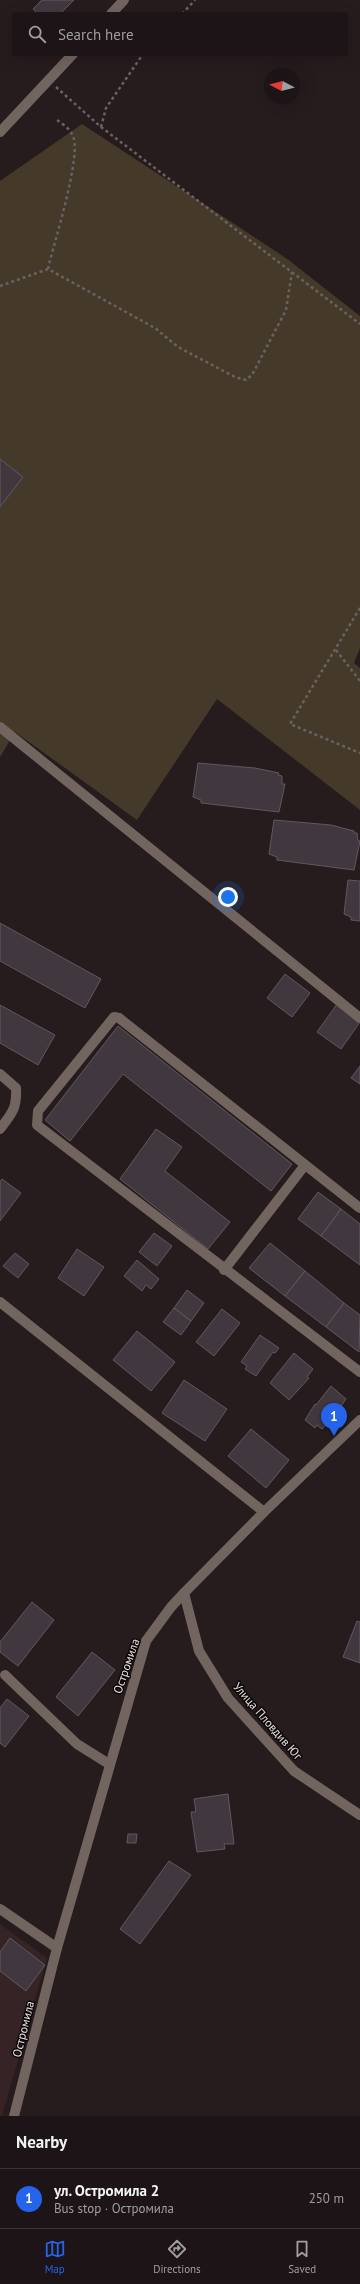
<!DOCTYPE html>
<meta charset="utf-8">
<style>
:root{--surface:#1c1416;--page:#251d1f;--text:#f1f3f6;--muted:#a09ea1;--line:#3a3335;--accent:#2563eb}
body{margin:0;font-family:"PT Sans",sans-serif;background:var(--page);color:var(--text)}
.compass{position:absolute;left:264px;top:68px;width:36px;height:36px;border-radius:50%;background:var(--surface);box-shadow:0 4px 16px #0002;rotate:277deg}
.you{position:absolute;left:228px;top:897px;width:14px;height:14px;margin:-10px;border:3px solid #fff;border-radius:50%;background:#1a73e8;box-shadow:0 0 0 6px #1a73e833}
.badge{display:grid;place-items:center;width:26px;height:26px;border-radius:50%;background:var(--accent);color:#fff;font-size:13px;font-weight:700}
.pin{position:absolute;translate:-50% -33px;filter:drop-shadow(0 1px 2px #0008)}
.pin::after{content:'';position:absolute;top:21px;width:14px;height:12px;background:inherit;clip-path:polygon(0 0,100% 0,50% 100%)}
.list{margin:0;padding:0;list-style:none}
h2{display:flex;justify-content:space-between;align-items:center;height:52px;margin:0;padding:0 16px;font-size:17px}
h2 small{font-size:13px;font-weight:400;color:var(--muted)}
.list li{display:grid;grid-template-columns:26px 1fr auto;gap:12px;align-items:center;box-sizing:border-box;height:60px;padding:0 16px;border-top:1px solid var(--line)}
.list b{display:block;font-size:15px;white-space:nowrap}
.list p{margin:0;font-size:13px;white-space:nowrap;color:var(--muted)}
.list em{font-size:13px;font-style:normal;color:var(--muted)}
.icon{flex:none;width:22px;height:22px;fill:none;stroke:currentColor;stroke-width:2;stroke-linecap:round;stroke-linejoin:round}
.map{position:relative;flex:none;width:360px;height:2116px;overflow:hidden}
.search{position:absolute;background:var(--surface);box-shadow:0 4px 16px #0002;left:12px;right:12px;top:12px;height:44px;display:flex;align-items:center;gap:10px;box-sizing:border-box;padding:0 14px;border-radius:4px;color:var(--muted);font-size:15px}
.sheet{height:112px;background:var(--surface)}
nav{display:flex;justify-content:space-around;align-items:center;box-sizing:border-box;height:56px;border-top:1px solid var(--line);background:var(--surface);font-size:11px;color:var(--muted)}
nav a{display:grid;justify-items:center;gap:2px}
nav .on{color:var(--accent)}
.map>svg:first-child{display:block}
.built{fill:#352326}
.green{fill:#453929}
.building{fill:#41383f;stroke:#62575f}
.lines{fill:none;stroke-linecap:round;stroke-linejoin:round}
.path{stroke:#6b6162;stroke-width:2.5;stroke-dasharray:3 3;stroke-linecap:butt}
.minor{stroke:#72645e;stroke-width:10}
.labels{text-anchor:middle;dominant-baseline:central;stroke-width:3;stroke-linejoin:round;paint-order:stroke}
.street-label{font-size:12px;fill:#e8e0e1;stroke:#0c0708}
</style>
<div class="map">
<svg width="360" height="2116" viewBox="0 0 360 2116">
<rect width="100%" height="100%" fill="#261b1d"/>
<path class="built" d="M0 1924 47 1958 2 2116H0Z"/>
<path class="green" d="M82 124 286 258 360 316V648L354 663 360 668V810L217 699 137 820 15 732 0 757V181Z"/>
<g class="building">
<path d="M42 0H74L60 14H38L33 9Z"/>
<path d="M0 459 23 477 0 507Z"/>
<path d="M198 763 255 768 279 773 278 775 282 776V784H285L279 812 201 803V800L193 797Z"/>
<path d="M274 820 331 825 354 831V833H357L358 841H360L354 870 277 860V857L269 854Z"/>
<path d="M348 880 360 881V921L351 920V917L344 914Z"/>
<path d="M0 923 101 979 85 1008 0 961Z"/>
<path d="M285 974 310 993 292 1017 267 998Z"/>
<path d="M337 1004 360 1022 341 1049 317 1032Z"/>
<path d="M0 1005 55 1035 38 1065 0 1043Z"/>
<path d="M118 1026 292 1164 271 1191 123 1074 70 1141 45 1120Z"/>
<path d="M360 1066V1084L351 1078Z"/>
<path d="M156 1129 182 1147 165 1171 230 1222 208 1249 120 1179Z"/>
<path d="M2 1179 21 1193 0 1221V1182Z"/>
<path d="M318 1192 341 1209 321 1236 298 1219Z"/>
<path d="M341 1209 360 1224V1265L321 1236Z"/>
<path d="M154 1233 172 1246 157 1266 139 1252Z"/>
<path d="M270 1243 305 1271 285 1296 249 1268Z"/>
<path d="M77 1249 104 1267 84 1296 58 1278Z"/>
<path d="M15 1253 29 1264 18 1278 3 1266Z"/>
<path d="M137 1260 159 1279 151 1289 146 1285 142 1291 124 1276Z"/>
<path d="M305 1271 344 1303 326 1327 285 1296Z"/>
<path d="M187 1290 204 1303 191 1321 174 1308Z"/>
<path d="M344 1303 360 1315 359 1352 326 1327Z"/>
<path d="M174 1308 191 1321 181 1335 163 1322Z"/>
<path d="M222 1309 240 1323 214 1356 196 1342Z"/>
<path d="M137 1331 175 1362 151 1391 113 1360Z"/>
<path d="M260 1335 279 1348 275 1353 273 1352 256 1376 245 1369 247 1366 241 1362Z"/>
<path d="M294 1353 313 1369 307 1377 309 1378 289 1400 270 1383Z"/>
<path d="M184 1380 227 1409 205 1441 162 1413Z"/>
<path d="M331 1386 346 1399 341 1406 343 1408 336 1418 333 1416 322 1429 317 1425 315 1428 305 1420 315 1404 316 1405Z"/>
<path d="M251 1429 289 1460 266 1488 228 1456Z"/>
<path d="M32 1602 54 1620 18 1666 0 1652V1642Z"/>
<path d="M357 1621 360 1622V1663L343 1657Z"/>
<path d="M92 1652 115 1670 78 1716 56 1697Z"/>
<path d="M7 1699 29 1716 5 1747 0 1743V1708Z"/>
<path d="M228 1794 234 1844H224L225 1849 197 1852 191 1812H196L194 1799Z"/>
<path d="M128 1834H137L136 1843H127Z"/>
<path d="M169 1861 191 1875 140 1944 120 1929Z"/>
<path d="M10 1938 45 1965 26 1991 0 1971V1952Z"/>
</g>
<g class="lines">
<g class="path">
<path d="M182 14 195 0"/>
<path d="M56 87 101 127 360 324"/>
<path d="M101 127 106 108 143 54"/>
<path d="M48 269C53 245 84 151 72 134 69 128 61 123 56 119"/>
<path d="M0 286 48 269 155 328 178 347 235 377 246 380 252 375 286 310 292 272"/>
<path d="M360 608 290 724 360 753"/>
<path d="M336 650 360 681"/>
</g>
<g class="minor">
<path d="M111 14 124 0"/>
<path d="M0 132 73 54"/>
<path d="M0 727 360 1018"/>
<path d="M0 1074 16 1088C17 1109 12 1113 0 1129"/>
<path d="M360 1208 119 1018 114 1017 38 1111 37 1125 360 1372"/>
<path d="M224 1270 305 1165"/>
<path d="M0 1302 264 1512"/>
<path d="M184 1593 199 1651 228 1698 294 1771 360 1815"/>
<path d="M5 1675 77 1744 109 1764"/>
<path d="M0 1909 57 1948"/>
<path d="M14 2116 57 1948 146 1641 171 1607 184 1593 264 1512 360 1420"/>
</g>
</g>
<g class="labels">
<g class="street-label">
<text transform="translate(126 1666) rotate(-71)">Остромила</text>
<text transform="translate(268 1721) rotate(49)">Улица Пловдив Юг</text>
<text transform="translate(23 2029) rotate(-76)">Остромила</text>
</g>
</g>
</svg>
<svg class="compass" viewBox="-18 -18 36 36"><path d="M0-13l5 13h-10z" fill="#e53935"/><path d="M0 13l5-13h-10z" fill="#a09ea1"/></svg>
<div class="you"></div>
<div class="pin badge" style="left:334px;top:1436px">1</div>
<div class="search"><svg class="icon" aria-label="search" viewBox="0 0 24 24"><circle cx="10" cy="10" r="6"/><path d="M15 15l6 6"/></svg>Search here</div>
</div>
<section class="sheet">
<h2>Nearby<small></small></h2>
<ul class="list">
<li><span class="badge">1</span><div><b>ул. Остромила 2</b><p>Bus stop · Остромила</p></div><em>250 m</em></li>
</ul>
</section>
<nav>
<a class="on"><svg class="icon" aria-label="map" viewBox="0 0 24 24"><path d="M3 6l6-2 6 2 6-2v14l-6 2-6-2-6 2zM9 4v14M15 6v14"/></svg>Map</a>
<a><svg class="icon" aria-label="directions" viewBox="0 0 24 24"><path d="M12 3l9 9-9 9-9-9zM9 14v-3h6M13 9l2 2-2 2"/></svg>Directions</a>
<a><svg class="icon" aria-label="saved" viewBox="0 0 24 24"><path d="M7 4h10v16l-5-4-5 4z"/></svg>Saved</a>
</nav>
